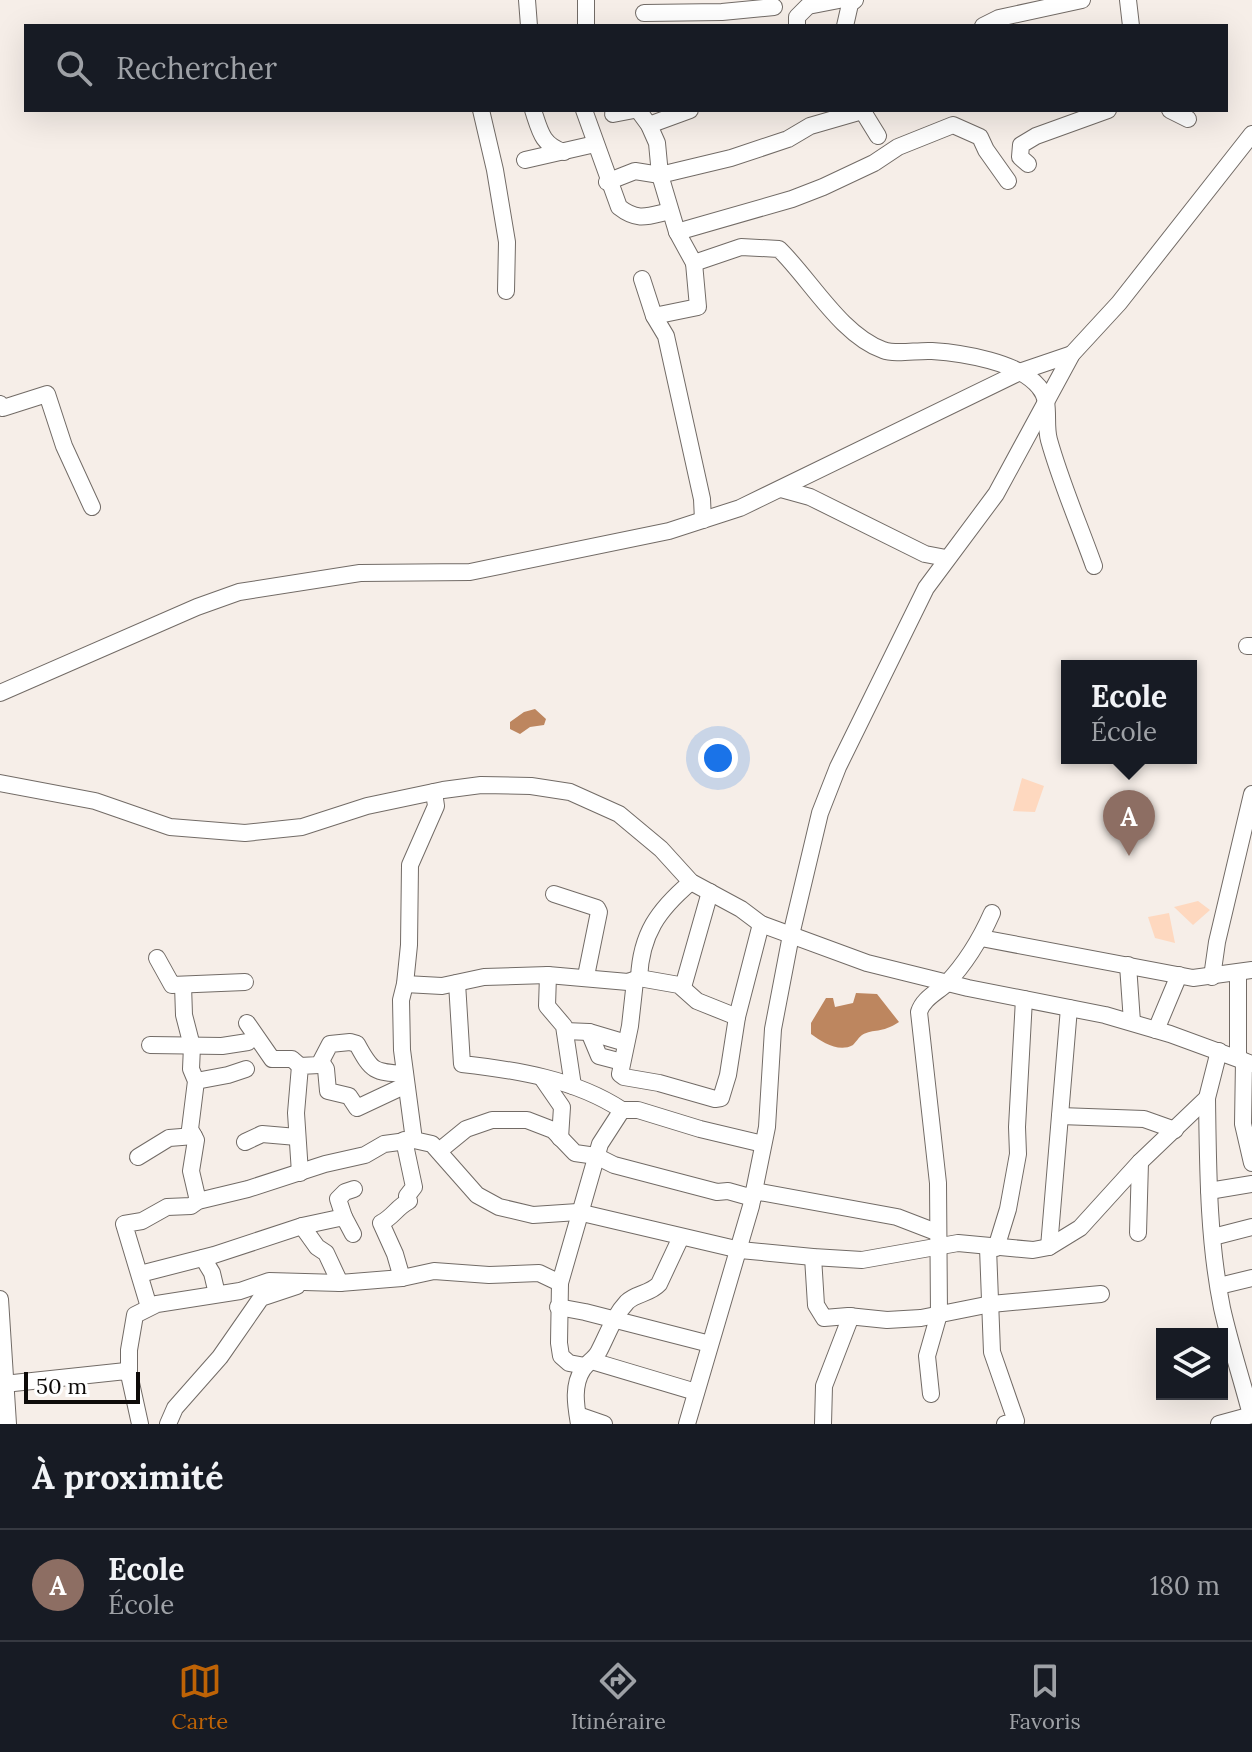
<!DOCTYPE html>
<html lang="fr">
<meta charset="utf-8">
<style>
:root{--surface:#171b24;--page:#242831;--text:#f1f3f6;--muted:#9ea1a6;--line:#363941;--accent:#be6306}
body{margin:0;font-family:Lora,serif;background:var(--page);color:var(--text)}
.controls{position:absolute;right:24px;bottom:24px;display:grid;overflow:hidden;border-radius:0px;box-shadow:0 8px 32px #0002}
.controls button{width:72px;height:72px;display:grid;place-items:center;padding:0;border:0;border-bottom:2px solid var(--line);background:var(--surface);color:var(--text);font:40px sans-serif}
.scale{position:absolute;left:24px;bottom:20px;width:116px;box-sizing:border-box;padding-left:8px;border:4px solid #0e0b09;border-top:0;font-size:22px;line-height:28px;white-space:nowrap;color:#0e0b09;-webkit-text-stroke:6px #fff;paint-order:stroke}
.you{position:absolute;left:718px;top:758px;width:28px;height:28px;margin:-20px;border:6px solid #fff;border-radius:50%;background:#1a73e8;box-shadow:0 0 0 12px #1a73e833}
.badge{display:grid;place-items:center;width:52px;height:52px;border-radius:50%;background:var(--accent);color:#fff;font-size:26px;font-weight:700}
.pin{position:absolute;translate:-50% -66px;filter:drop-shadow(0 2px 4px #0008)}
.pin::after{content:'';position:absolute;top:42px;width:28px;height:24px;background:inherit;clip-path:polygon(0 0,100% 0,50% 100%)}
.popup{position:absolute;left:1061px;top:660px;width:136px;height:104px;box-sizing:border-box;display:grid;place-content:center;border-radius:0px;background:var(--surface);filter:drop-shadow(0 2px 6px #0005);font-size:26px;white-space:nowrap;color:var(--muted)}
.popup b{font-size:30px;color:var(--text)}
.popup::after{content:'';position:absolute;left:50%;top:100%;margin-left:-16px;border:16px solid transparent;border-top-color:var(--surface)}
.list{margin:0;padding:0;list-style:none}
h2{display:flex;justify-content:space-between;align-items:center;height:104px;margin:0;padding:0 32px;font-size:34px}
h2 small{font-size:26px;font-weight:400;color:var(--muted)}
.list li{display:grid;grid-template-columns:52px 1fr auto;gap:24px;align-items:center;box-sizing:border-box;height:112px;padding:0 32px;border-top:2px solid var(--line)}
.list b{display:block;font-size:30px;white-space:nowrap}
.list p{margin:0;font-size:26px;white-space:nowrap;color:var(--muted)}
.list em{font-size:26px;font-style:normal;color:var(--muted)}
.icon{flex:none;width:44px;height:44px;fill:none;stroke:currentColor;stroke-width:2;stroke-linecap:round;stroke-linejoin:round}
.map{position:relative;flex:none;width:1252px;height:1424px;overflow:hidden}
.search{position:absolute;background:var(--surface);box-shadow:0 8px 32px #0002;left:24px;right:24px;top:24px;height:88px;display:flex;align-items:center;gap:20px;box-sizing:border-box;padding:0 28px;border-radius:0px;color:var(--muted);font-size:30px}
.sheet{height:216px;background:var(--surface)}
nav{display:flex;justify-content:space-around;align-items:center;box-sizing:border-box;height:112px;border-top:2px solid var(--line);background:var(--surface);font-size:22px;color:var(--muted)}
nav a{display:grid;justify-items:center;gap:4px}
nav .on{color:var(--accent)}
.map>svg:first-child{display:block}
.green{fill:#fed8bf}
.water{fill:#bd865f}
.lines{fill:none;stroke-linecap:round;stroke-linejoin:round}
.minor-casing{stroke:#726b66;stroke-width:18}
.minor{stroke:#fff;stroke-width:16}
</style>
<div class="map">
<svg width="1252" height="1424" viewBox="0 0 1252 1424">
<rect width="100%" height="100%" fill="#f6eee8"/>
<g class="green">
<path d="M1022 778 1044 786 1035 812 1013 811Z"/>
<path d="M1129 798 1140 811 1132 838 1123 843 1107 808Z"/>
<path d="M1198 901 1210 910 1193 925 1174 907Z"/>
<path d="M1169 913 1175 943 1155 938 1148 917Z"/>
</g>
<g class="water">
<path d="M535 709 546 719 544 725 530 727 520 734 510 729V722L524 712Z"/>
<path d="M856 993 877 994 899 1022C881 1034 874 1028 862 1035 860 1036 855 1043 853 1045 839 1053 822 1042 811 1034V1023L826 998H833L835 1007 853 1003Z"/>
</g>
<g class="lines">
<g class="minor-casing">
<g id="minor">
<path d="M527 0 529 26"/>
<path d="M1128 0 1131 26"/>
<path d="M644 13 722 12 774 7"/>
<path d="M586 26V0"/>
<path d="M797 26V17L808 6 839 0"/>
<path d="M845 26 850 4 855 0"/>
<path d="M983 26 999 18 1082 0"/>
<path d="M481 110 495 170 507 242 506 291"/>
<path d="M533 110C540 131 542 145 564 152"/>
<path d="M584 110 619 207C638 222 648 216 670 211"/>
<path d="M638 110 649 125 657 143 660 175 677 232 694 263 741 247 779 249C810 279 841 335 883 350 896 355 917 350 932 351 963 353 1019 362 1039 387 1052 402 1044 422 1049 440 1061 483 1079 524 1094 566"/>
<path d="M862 110 878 136"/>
<path d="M1170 110 1188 119"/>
<path d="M613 114 634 110"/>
<path d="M649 125 690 110"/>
<path d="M525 160 595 144"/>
<path d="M1028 164 1020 157 1021 145 1036 136 1108 110"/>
<path d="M607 182 635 171 660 175 731 158 788 139 810 126 862 111"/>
<path d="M677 232 792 199 823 187 874 163 898 147 953 125 980 137 986 150 1008 181"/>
<path d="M642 279 654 316 666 336 702 499 703 520"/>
<path d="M654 316 698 307 694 263"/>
<path d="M0 404 3 408 47 394 64 446 92 507"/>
<path d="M781 489 810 497 925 554 946 558"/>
<path d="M1247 646H1252"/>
<path d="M0 693 197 607 239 592 360 573 470 572 669 531 740 508 1022 371 1072 354"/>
<path d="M0 783 95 801 170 827 245 833 302 827 367 806 443 790 481 785 531 786 570 792 619 814 661 849 691 882 741 909 761 924 867 963 968 988 1105 1015 1170 1034 1252 1064"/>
<path d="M434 792 436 806 410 865 409 945 405 984 401 1000 402 1050 414 1140 432 1144 477 1195 499 1207 533 1215 578 1212 740 1250 813 1257 862 1260 958 1243 1033 1250 1049 1247 1080 1228 1140 1162 1207 1098 1219 1051"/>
<path d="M554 894 597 908 599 912 586 976"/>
<path d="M981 938 1193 978 1252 970"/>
<path d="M157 958 172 985 245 982"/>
<path d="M1128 965 1132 1022"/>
<path d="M1238 974V1058"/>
<path d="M548 975 547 1006 564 1026 573 1086"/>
<path d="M1212 977 1217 942 1252 794"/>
<path d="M639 978C641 934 658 910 691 882"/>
<path d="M635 981 630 1026 620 1074 624 1077 659 1083 715 1099 721 1098 728 1075 737 1017 761 924"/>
<path d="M457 983 462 1064C516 1070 575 1079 622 1110"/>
<path d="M405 984 442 986 484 977 548 975 628 982 639 978 679 985 697 1001 737 1017"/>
<path d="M183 985 184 1015 192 1046 191 1069 196 1081 190 1129 196 1140 191 1171 198 1201"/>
<path d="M683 987 710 892"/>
<path d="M247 1023 272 1059H292L300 1066"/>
<path d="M1156 1030 1179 975"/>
<path d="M565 1031 589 1032 626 1043"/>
<path d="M589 1032 599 1056 622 1062"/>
<path d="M150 1045 222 1046 248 1042"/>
<path d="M1244 1061 1243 1124 1252 1163"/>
<path d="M322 1063 326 1069 328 1091 349 1096 357 1108 406 1085"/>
<path d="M542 1078 562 1107 560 1138"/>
<path d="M196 1081 228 1075 246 1069"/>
<path d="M1207 1098C1208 1168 1208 1239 1222 1308 1230 1344 1242 1380 1251 1415"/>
<path d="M1060 1116 1144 1119 1175 1130"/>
<path d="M245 1142 262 1134 297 1137"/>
<path d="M439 1151 466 1129 492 1120H527L553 1130 575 1153 596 1156 614 1165 717 1192 728 1191 753 1198"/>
<path d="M138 1157 169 1138 194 1136"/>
<path d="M300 1173 296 1113 300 1066 319 1065 330 1044 350 1042 357 1044C372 1072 374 1072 405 1074"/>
<path d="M754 1191 897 1217 936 1232"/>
<path d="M1209 1191 1252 1184"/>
<path d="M344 1217 338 1199 345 1192 354 1189"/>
<path d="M302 1226 317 1247 326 1253 340 1283"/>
<path d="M1138 1233 1140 1162"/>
<path d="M1213 1237 1252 1227"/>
<path d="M1049 1247 1069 1008"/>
<path d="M988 1248 992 1352 1016 1421 1005 1424"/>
<path d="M996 1248 1008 1209 1018 1154 1017 1127 1024 999"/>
<path d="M813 1257 816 1305 824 1318 848 1316 887 1320 921 1318 991 1304 1101 1294"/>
<path d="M203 1258 212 1273 217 1294"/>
<path d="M140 1274 214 1255 302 1226 344 1217 353 1234"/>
<path d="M402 1278 395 1254 381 1223C393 1217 397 1207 409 1201L407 1196 414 1187 404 1140"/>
<path d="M1219 1286 1252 1278"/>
<path d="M0 1299 8 1424"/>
<path d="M149 1307 124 1224 142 1221 167 1207 191 1206 198 1201 248 1189 325 1164 365 1155 384 1144 414 1140"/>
<path d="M558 1307 585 1312 710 1344"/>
<path d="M592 1361 696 1392"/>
<path d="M585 1366 569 1363 561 1356 559 1343 560 1283 600 1144 622 1110H638L700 1129 763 1144"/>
<path d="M129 1374V1350L135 1315 157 1304 240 1291 269 1281 340 1283 402 1278 434 1271 489 1275 539 1273 560 1283"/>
<path d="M4 1384 126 1371 129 1374 140 1424"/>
<path d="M931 1394 927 1356 939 1314 938 1183 919 1012C923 999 936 993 946 984 965 964 981 938 992 913"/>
<path d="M578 1415 604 1424"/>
<path d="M168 1424 175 1408 220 1357 261 1298 297 1286"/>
<path d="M579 1424C576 1406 572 1386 583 1369 588 1362 595 1359 599 1351 608 1334 613 1317 627 1302 636 1293 650 1294 659 1284L681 1237"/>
<path d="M687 1424 751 1206 767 1127 773 1029 791 935 820 813 838 767 926 588 996 494 1072 354 1119 303 1252 134"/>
<path d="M823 1424 824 1386 851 1316"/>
<path d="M1219 1424 1252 1415"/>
</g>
</g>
<use href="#minor" class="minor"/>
</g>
</svg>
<div class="controls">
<button><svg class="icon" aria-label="layers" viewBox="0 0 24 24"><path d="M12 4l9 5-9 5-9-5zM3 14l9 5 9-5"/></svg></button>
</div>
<div class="scale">50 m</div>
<div class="you"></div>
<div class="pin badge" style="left:1129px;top:856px;background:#8d6e63">A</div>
<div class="popup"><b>Ecole</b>École</div>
<div class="search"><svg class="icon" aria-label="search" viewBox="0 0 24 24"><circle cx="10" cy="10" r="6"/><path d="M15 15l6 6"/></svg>Rechercher</div>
</div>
<section class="sheet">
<h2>À proximité<small></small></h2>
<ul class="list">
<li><span class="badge" style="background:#8d6e63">A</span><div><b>Ecole</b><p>École</p></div><em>180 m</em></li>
</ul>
</section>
<nav>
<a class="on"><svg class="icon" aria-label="map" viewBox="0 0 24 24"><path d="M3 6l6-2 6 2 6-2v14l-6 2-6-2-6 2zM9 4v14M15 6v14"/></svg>Carte</a>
<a><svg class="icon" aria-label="directions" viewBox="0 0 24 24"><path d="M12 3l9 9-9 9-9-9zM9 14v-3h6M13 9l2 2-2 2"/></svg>Itinéraire</a>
<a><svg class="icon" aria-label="saved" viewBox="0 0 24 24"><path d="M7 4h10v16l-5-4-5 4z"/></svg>Favoris</a>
</nav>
